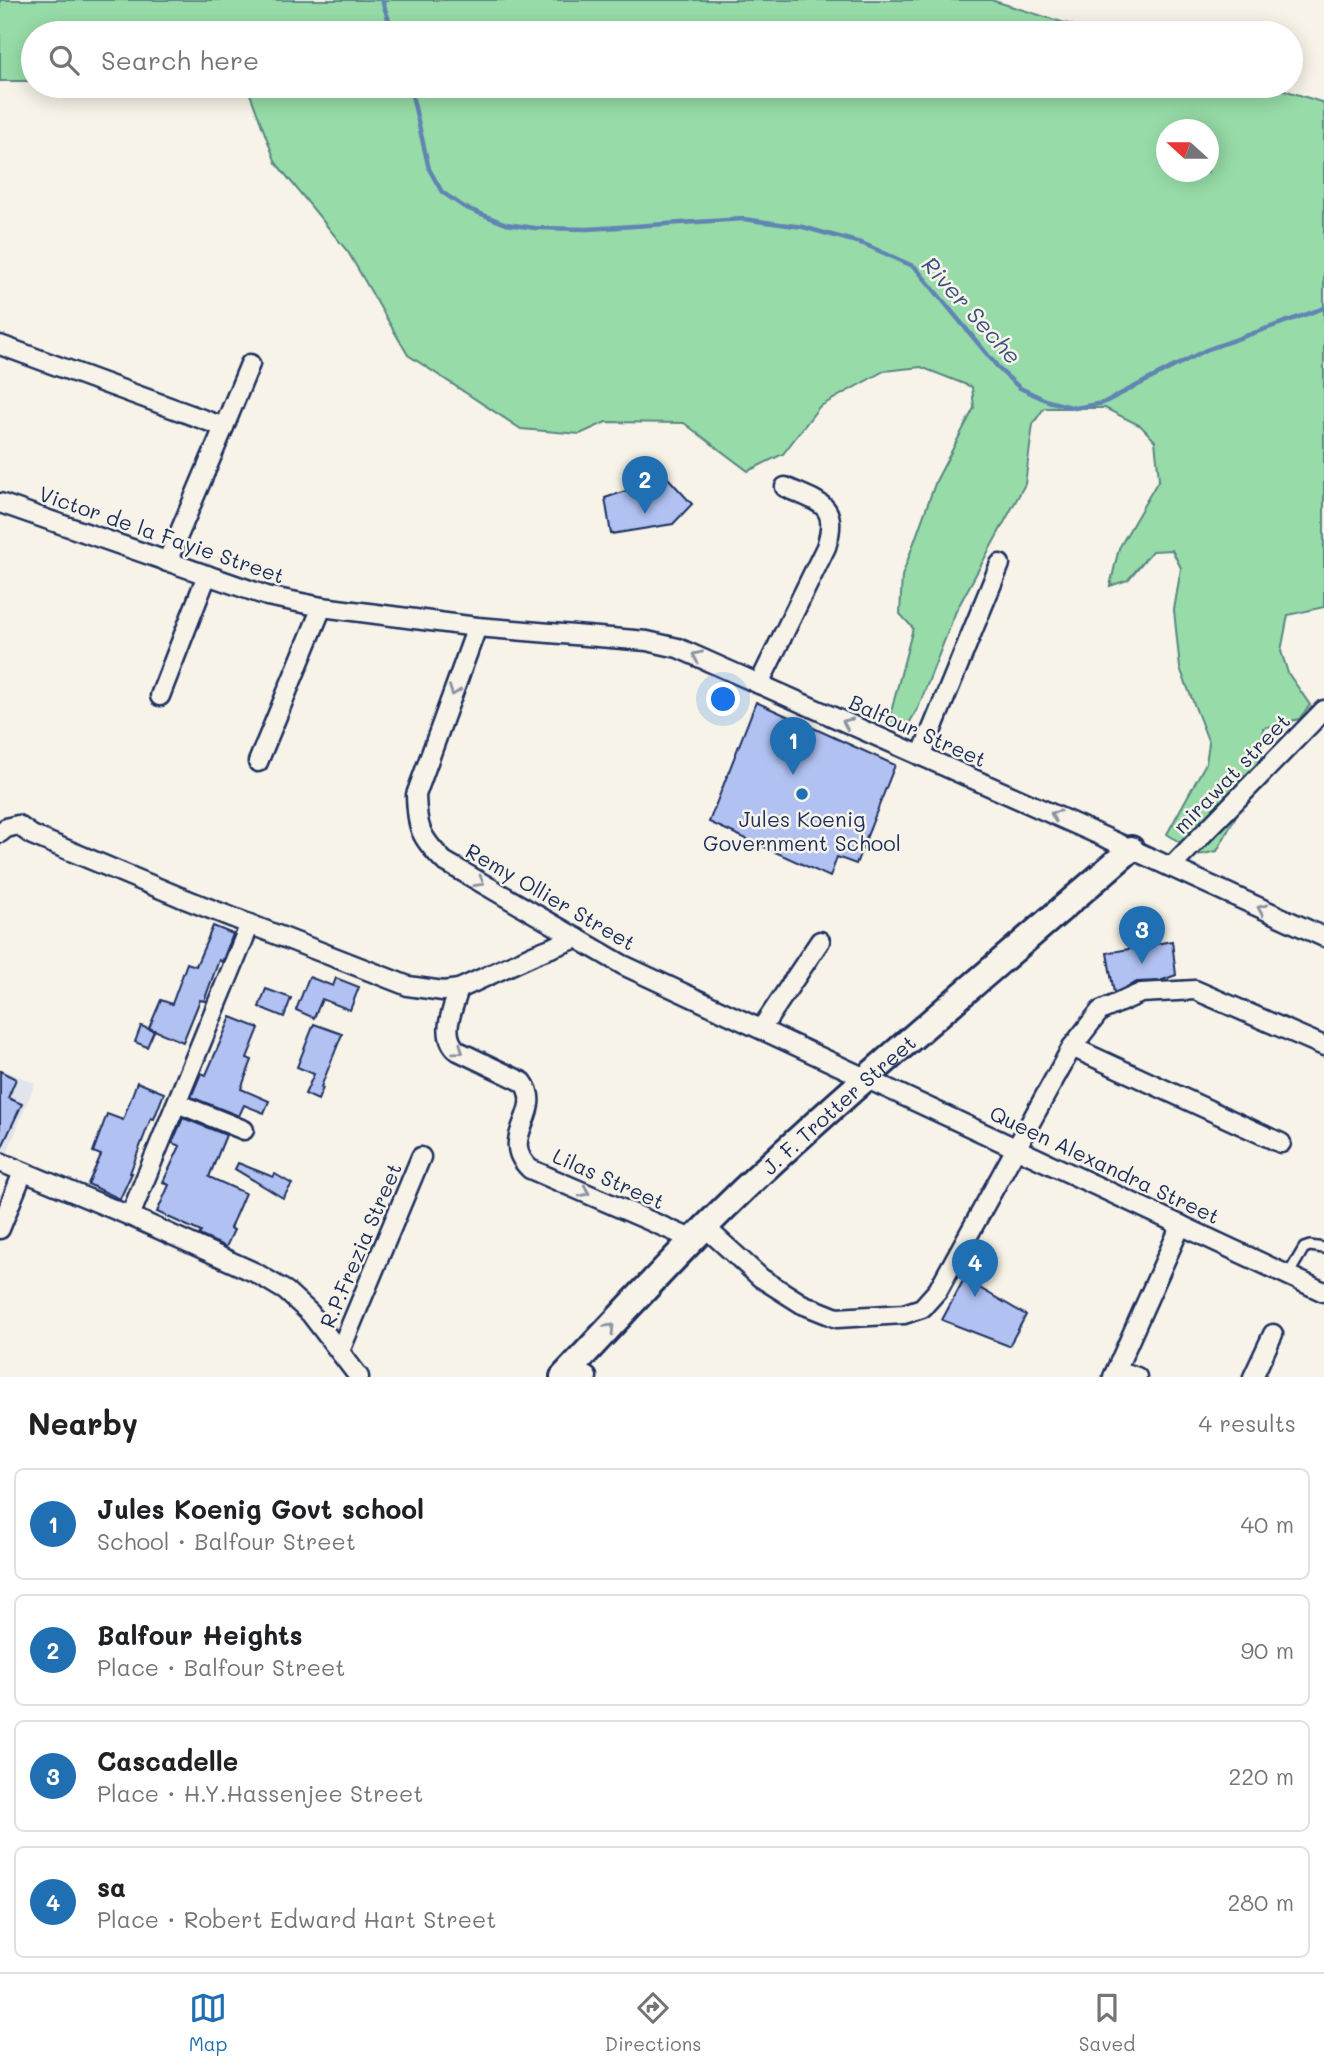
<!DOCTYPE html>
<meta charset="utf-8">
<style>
:root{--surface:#fff;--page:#f6f6f6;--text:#202124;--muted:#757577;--line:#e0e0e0;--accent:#1f6fb2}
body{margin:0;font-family:Mali,sans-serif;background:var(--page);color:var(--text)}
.compass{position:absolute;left:1156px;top:119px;width:63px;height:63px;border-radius:50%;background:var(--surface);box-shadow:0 4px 18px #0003;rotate:291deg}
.you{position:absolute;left:724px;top:700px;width:24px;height:24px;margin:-18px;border:5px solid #fff;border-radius:50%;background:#1a73e8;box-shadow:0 0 0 10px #1a73e833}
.badge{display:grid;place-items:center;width:46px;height:46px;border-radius:50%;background:var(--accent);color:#fff;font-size:23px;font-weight:700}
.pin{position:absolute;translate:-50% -58px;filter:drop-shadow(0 2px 4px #0008)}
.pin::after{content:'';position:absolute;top:37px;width:24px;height:21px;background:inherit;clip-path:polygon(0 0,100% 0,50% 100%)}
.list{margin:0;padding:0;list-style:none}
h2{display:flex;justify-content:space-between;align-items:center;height:91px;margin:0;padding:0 28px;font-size:30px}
h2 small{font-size:23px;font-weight:400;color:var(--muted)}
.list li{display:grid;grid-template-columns:46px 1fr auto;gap:21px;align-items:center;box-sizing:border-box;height:112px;margin:0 14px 14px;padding:0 14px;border:2px solid var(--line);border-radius:10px}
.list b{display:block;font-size:26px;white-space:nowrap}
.list p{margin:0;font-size:23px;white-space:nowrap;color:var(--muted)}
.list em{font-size:23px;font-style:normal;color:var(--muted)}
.icon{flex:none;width:38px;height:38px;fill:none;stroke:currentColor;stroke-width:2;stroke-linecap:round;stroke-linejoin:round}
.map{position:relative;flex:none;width:1324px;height:1377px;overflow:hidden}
.search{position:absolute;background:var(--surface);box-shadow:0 4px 18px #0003;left:21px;right:21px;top:21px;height:77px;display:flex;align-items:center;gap:18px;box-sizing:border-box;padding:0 24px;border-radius:38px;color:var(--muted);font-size:26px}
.sheet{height:595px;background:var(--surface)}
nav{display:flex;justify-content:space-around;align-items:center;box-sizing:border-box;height:98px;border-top:2px solid var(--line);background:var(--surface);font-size:19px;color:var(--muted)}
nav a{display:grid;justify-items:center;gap:4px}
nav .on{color:var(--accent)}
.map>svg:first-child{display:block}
.built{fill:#e2e4eb}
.green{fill:#97dca8;stroke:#598683;stroke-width:2;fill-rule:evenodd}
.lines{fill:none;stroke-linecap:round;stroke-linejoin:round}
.stream{stroke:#6185b3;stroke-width:4.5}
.building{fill:#b1c2f2;stroke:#1b2f5e;stroke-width:2}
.lane-casing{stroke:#1b2f5e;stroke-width:14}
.street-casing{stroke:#1b2f5e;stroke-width:23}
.secondary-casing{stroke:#1b2f5e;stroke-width:30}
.lane{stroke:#f7f3e8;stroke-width:9}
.street{stroke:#f7f3e8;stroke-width:18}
.secondary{stroke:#f7f3e8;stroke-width:24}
.oneway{stroke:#8991a3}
.poi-dot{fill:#1f6fb2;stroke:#f7f3e8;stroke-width:2.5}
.labels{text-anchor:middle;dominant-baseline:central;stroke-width:5;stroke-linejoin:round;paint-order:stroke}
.street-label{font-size:21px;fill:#1b2f5e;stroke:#f7f3e8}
.poi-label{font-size:21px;fill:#1b2f5e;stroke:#f7f3e8}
.water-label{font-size:23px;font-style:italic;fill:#385381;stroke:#f7f3e8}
</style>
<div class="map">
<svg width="1324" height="1377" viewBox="0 0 1324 1377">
<rect width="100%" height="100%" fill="#f7f3e8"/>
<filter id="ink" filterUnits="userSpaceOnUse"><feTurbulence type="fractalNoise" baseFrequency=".0143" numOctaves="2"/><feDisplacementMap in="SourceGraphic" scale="14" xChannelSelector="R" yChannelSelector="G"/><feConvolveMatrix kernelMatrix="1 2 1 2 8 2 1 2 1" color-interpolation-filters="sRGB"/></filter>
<g filter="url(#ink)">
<path class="built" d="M0 1069 35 1083 7 1153 0 1150Z"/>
<g class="green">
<path d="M0 0H991L1097 33H33V81H0Z"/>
<path d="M247 86H1272L1324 103V607L1288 615 1281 651 1288 673 1310 705 1299 719 1263 728 1261 764 1246 797 1217 851 1199 855 1167 834 1206 763 1209 743 1180 668 1174 610 1181 568 1172 550 1152 551 1128 580 1110 586 1119 548 1159 479 1155 441 1141 426 1105 408H1044L1033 424 1025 484 956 611 918 708 908 725 887 727 913 628 900 614 902 576 936 481 974 408 972 387 921 367 884 371 819 407 783 454 748 471 684 423 606 422 580 434 521 429 408 355 348 252 276 163ZM1166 130H1208V172H1166Z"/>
</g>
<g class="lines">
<g class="stream">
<path d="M382 0 393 33"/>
<path d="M410 86 429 169 442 192 464 207 506 224 535 228 588 229 743 219 803 227 864 244 915 267 1001 371 1020 388 1048 401 1075 408 1103 403 1206 350 1324 308"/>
</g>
</g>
<g class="building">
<path d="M667 477 692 504 673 524 611 534 605 498Z"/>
<path d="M756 702 895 765 856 864 837 857 830 877 709 822Z"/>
<path d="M213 926 233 934 222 962 219 960 204 1001 200 1000 183 1042 149 1028 161 1000 172 1004 187 963 196 966Z"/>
<path d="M1172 941 1176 975 1160 981 1137 982 1114 993 1107 953Z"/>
<path d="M309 977 333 986 336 978 359 987 350 1010 322 999 314 1018 296 1010Z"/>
<path d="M266 989 291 998 284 1017 259 1007Z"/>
<path d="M231 1017 259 1028 247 1058 252 1060 241 1089 269 1101 264 1113 244 1105 239 1116 191 1097 201 1073 206 1075Z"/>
<path d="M314 1024 342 1034 321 1087 323 1088 318 1100 305 1094 314 1074 297 1067Z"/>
<path d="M141 1026 154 1031 147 1047 135 1042Z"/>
<path d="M0 1071 16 1079 8 1098 22 1104 0 1151Z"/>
<path d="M137 1082 164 1093 154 1119 151 1118 130 1173H132L120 1199 88 1184 101 1155 93 1152 107 1114 123 1120Z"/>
<path d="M183 1118 226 1135 209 1177 245 1193 230 1228 234 1230 226 1247 199 1235 201 1232 157 1212 169 1185 163 1182 180 1146 172 1143Z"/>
<path d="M238 1163 273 1177 275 1174 292 1184 283 1198 235 1169Z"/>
<path d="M964 1279 1026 1315 1009 1346 942 1320Z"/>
</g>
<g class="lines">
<g class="lane-casing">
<path id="lane" d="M1288 1275 1304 1248 1310 1246 1324 1248"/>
</g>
<g class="street-casing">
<g id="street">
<path d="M0 345 224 427 167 562"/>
<path d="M224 427 250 364"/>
<path d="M0 503 267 596 322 607 477 627 647 641 678 648 1131 849 1324 937"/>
<path d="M477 627 416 795C417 828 420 837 444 861L623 965 1324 1292"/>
<path d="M759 684 826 547C840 503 819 503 785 487"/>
<path d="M160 696 207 575"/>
<path d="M921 756 1000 564"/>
<path d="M258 762 322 607"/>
<path d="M0 833 6 828 18 825 32 835 180 897 408 986 443 991 459 989 535 954 577 938"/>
<path d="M1171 867 1324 710"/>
<path d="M459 989C453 1009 439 1035 458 1051L523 1082C546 1113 496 1137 530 1169L694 1240"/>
<path d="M761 1029 820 941"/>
<path d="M1072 1047 1281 1143"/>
<path d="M177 1103 244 1130"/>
<path d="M0 1162 130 1216 256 1273 286 1291 310 1313 359 1377"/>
<path d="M130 1216 250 924"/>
<path d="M706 1228 761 1278 802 1304 837 1318 904 1314 922 1308 938 1290 1072 1047 1100 1011 1141 993 1195 990 1324 1046"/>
<path d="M0 1229 23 1172"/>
<path d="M340 1351 421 1157"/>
<path d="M571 1369 587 1377"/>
<path d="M1117 1370 1137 1377"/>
<path d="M1113 1377 1181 1225"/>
<path d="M1253 1377 1273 1334"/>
</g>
</g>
<g class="secondary-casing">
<g id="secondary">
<path id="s1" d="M563 1377C628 1308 693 1236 763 1171 883 1060 1008 956 1131 849"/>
</g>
</g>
<use href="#lane" class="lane"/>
<use href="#street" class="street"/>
<use href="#secondary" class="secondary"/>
</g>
<defs><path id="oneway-chevron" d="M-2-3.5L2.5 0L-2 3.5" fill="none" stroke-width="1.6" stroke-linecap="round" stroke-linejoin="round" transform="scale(1.75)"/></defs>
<g class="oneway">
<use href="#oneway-chevron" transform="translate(697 656) rotate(-156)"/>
<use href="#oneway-chevron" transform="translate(454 691) rotate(110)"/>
<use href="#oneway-chevron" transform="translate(847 723) rotate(-156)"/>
<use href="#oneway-chevron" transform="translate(1055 815) rotate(-156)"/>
<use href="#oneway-chevron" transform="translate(480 882) rotate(30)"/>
<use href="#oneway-chevron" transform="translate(1262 909) rotate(-156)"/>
<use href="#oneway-chevron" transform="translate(459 1050) rotate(36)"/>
<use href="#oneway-chevron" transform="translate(585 1192) rotate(24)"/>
<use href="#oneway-chevron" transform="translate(610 1328) rotate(-46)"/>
</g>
</g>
<circle class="poi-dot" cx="802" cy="794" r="7"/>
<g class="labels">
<g class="street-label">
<text transform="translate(162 534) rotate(19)">Victor de la Fayie Street</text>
<text transform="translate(918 730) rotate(24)">Balfour Street</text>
<text transform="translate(1231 773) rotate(-46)">mirawat street</text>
<text transform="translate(551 896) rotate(30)">Remy Ollier Street</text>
<text stroke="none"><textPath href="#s1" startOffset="388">J. F. Trotter Street</textPath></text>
<text transform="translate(1105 1164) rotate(25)">Queen Alexandra Street</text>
<text transform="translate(609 1178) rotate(24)">Lilas Street</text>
<text transform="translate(360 1245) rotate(-67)">R.P.Frezia Street</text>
</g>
<g class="poi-label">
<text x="802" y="818">Jules Koenig<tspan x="802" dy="24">Government School</tspan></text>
</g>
<g class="water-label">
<text transform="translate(972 310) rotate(48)">River Seche</text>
</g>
</g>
</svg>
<svg class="compass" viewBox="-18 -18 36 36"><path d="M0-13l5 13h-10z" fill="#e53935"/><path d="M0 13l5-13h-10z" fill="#757577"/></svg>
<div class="you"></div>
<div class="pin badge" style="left:793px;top:775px">1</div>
<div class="pin badge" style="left:645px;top:514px">2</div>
<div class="pin badge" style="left:1142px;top:964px">3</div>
<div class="pin badge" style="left:975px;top:1297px">4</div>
<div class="search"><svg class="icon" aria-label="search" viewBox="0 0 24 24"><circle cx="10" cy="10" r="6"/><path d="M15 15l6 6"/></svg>Search here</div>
</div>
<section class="sheet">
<h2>Nearby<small>4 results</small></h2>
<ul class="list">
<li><span class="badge">1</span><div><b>Jules Koenig Govt school</b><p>School · Balfour Street</p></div><em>40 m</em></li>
<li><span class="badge">2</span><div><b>Balfour Heights</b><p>Place · Balfour Street</p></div><em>90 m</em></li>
<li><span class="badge">3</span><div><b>Cascadelle</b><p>Place · H.Y.Hassenjee Street</p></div><em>220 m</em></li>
<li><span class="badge">4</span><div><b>sa</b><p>Place · Robert Edward Hart Street</p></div><em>280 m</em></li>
</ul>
</section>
<nav>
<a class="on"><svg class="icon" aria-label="map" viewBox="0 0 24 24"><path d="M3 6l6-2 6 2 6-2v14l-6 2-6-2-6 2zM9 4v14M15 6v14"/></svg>Map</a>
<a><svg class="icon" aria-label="directions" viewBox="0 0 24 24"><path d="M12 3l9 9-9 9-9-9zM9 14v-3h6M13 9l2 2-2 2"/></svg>Directions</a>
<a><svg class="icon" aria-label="saved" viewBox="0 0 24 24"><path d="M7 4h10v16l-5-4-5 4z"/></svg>Saved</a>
</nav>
